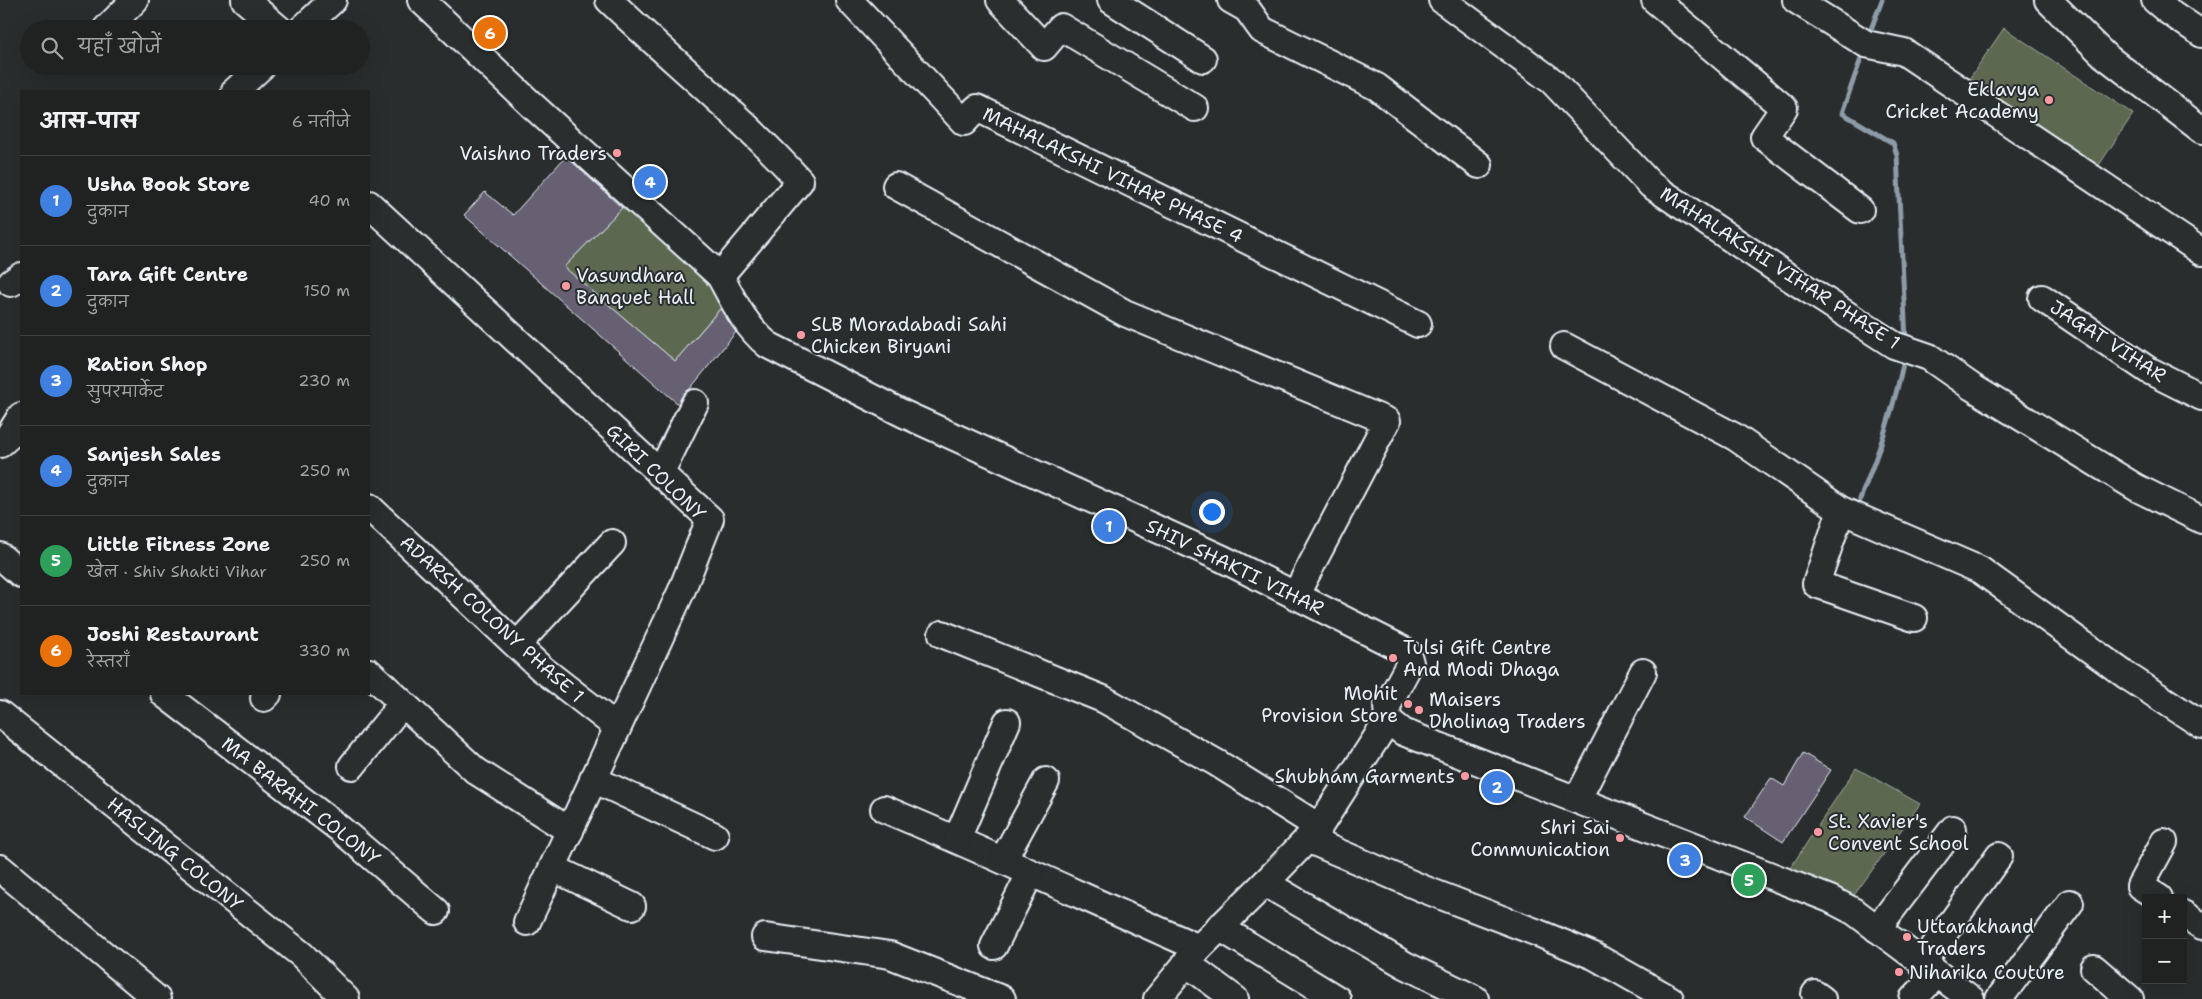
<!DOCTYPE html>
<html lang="hi">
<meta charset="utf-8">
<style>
:root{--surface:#202222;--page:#2d2f2f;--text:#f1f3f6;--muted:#a2a4a5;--line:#3d3f40;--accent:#ea580c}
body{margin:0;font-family:"Shantell Sans","Playpen Sans Deva",sans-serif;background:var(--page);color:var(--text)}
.controls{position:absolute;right:15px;bottom:15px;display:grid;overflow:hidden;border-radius:0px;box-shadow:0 5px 20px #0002}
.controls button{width:45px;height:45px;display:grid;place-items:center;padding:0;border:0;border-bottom:1px solid var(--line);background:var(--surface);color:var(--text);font:25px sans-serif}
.you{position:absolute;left:1211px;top:511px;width:18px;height:18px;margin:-12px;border:4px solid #fff;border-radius:50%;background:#1a73e8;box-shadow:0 0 0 8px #1a73e833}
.badge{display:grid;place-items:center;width:32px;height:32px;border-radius:50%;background:var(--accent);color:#fff;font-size:16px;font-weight:700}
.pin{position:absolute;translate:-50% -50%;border:2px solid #fff;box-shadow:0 1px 5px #0006}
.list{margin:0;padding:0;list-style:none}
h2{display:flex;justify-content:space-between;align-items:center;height:65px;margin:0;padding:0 20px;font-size:21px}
h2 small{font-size:16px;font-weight:400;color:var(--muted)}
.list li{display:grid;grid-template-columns:32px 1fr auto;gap:15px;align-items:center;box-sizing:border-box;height:90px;padding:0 20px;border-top:1px solid var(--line)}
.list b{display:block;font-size:19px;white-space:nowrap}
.list p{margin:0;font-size:16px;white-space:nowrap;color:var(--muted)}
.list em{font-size:16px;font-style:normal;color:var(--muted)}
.icon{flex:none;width:28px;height:28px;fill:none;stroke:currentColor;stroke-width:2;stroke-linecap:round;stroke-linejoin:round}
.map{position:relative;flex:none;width:2202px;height:999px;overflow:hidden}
.search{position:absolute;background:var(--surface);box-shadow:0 5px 20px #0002;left:20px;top:20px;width:350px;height:55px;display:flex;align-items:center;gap:12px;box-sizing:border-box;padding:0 18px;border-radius:28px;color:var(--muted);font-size:19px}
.panel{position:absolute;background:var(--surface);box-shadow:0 5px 20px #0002;left:20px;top:90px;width:350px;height:605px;border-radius:0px}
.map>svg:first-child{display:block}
.green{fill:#5b684f;stroke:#a2aca4}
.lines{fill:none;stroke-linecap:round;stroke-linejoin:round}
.stream{stroke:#8d9ca8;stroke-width:5}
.building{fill:#666072;stroke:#e8f1f8}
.minor-casing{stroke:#e8f1f8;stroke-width:30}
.minor{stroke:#2a2d2e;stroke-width:26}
.poi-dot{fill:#ff9aa2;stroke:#2a2d2e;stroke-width:2}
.labels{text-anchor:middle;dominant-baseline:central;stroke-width:4;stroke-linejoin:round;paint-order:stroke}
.poi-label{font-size:19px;fill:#e8f1f8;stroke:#2a2d2e;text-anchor:start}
.street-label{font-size:19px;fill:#e8f1f8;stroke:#2a2d2e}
</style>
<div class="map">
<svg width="2202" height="999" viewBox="0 0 2202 999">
<rect width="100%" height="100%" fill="#2a2d2e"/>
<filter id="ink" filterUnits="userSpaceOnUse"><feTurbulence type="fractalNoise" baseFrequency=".02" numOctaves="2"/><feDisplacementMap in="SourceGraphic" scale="10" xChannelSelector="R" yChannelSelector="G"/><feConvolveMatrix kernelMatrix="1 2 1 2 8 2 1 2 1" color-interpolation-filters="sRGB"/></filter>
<g filter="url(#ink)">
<g class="green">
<path d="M2004 28 2133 114 2095 171 1965 85Z"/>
<path d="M624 206 712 287 723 305 675 361 564 267Z"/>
<path d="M1856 768 1920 804 1852 898 1789 870Z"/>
</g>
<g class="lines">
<g class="stream">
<path d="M1868 37 1882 0"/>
<path d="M1864 50 1842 113 1893 143 1897 155 1906 341"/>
<path d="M1860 499C1879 453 1894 408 1904 359"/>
</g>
</g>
<g class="building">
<path d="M566 156 622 208 564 267 675 361 720 309 736 332 690 389 682 396 678 404 464 215 485 192 513 215Z"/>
<path d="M1803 753 1831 770 1783 842 1745 817 1771 778 1784 786Z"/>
</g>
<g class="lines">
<g class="minor-casing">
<g id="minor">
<path d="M245 0 279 29"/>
<path d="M421 0 533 106 720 276C734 302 745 326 768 345L904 414 1223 559 1398 647 1407 652 1410 663 1387 706 1388 720 1403 732 1830 899 1855 912 1971 999"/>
<path d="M609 0C672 61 741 116 800 181L720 276"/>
<path d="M849 0 964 122 977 108 1418 324"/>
<path d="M1000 0 1044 47 1061 27 1195 108"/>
<path d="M1111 0 1203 59"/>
<path d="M1231 0 1247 9 1262 30 1377 87 1479 165"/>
<path d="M1442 0 1552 81 1651 185 1781 272 1894 345 1929 357 1972 387 2137 488 2202 520"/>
<path d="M1655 0 1784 108 1764 137 1860 210"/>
<path d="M1796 0 1866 44 1904 52 2202 252"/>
<path d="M2048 0 2104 55 2202 130"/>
<path d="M2155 0 2168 11 2202 34"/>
<path d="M106 29 135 0"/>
<path d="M302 29 333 0"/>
<path d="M235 91 262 66"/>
<path d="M896 186 1125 313 1387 421 1295 596"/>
<path d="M369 204 710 519 681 592 527 922"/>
<path d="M11 283 21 276"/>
<path d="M2042 298 2148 370 2202 397"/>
<path d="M1564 346 1735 437 1841 510 1980 570 2127 676 2202 725"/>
<path d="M0 444 8 437 21 416"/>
<path d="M660 474 695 403"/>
<path d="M369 507 541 668 617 727"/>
<path d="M1841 510 1816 584 1914 618"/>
<path d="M0 556 21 574"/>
<path d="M942 634 1103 699 1217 763 1319 827"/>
<path d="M517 645 612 543"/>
<path d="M369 672 476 771 570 831"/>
<path d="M164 694 340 829 436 911"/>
<path d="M264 698 268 694"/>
<path d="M0 714 302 955 346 999"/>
<path d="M352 766 402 704"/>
<path d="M593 779 715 836"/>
<path d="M1577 800 1643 672"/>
<path d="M884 809C990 853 1094 902 1199 948"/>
<path d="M957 839 1007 722"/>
<path d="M1307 839 1426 890 1538 933 1594 956 1670 999"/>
<path d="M1003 860 1046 781"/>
<path d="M0 868 157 999"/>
<path d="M553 868 632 906"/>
<path d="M1265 883 1405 965 1475 999"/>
<path d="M2159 898 2140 886 2164 842"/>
<path d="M2183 914 2202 926"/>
<path d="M1219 927 1337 999"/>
<path d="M1877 929 1953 829"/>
<path d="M765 937 890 955 1002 999"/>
<path d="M994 946 1030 874"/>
<path d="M1186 963 1235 999"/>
<path d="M1922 964 1999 856"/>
<path d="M2094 968 2130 999"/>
<path d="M1815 994 1822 999"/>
<path d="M1157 999 1199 948 1265 883 1319 827 1388 720"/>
<path d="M1913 999 1937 974"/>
<path d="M1999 999 2070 903"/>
</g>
</g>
<use href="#minor" class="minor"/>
</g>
</g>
<g class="poi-dot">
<circle cx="2049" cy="100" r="5"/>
<circle cx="617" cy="153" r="5"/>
<circle cx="566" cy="286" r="5"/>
<circle cx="801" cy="335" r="5"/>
<circle cx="1393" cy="658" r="5"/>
<circle cx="1408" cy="704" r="5"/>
<circle cx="1419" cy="710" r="5"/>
<circle cx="1465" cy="776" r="5"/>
<circle cx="1818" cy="832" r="5"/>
<circle cx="1620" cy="838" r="5"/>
<circle cx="1907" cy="937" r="5"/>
<circle cx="1899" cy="972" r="5"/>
</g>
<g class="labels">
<g class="poi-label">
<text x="2039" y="89" text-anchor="end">Eklavya<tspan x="2039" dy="22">Cricket Academy</tspan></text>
<text x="607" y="153" text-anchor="end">Vaishno Traders</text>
<text x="576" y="275">Vasundhara<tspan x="576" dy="22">Banquet Hall</tspan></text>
<text x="811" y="324">SLB Moradabadi Sahi<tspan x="811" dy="22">Chicken Biryani</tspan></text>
<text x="1403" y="647">Tulsi Gift Centre<tspan x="1403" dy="22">And Modi Dhaga</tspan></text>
<text x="1398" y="693" text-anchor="end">Mohit<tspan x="1398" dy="22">Provision Store</tspan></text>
<text x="1429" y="699">Maisers<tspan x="1429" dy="22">Dholinag Traders</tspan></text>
<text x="1455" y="776" text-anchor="end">Shubham Garments</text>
<text x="1828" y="821">St. Xavier's<tspan x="1828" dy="22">Convent School</tspan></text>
<text x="1610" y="827" text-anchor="end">Shri Sai<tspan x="1610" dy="22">Communication</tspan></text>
<text x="1917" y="926">Uttarakhand<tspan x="1917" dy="22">Traders</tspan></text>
<text x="1909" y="972">Niharika Couture</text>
</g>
<g class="street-label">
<text transform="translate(1113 175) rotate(26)">MAHALAKSHI VIHAR PHASE 4</text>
<text transform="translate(1780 268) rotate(33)">MAHALAKSHI VIHAR PHASE 1</text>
<text transform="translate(2108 341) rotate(33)">JAGAT VIHAR</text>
<text transform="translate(656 472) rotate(44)">GIRI COLONY</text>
<text transform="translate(1235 567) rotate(26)">SHIV SHAKTI VIHAR</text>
<text transform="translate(492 619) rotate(42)">ADARSH COLONY PHASE 1</text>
<text transform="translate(301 801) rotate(38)">MA BARAHI COLONY</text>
<text transform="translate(175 854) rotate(39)">HASLING COLONY</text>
</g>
</g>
</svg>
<div class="controls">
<button>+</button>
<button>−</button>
</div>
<div class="you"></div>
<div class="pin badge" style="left:1109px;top:526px;background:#3f7fe0">1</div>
<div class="pin badge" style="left:1497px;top:787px;background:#3f7fe0">2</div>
<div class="pin badge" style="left:1685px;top:860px;background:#3f7fe0">3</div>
<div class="pin badge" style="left:650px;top:182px;background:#3f7fe0">4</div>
<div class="pin badge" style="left:1749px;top:880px;background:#2e9e5b">5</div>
<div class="pin badge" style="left:490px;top:33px;background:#e8710a">6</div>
<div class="search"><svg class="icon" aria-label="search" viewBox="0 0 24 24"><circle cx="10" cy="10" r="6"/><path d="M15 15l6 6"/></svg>यहाँ खोजें</div>
<section class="panel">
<h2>आस-पास<small>6 नतीजे</small></h2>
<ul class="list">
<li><span class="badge" style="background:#3f7fe0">1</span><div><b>Usha Book Store</b><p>दुकान</p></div><em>40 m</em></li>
<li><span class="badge" style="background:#3f7fe0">2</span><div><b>Tara Gift Centre</b><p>दुकान</p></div><em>150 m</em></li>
<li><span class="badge" style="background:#3f7fe0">3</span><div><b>Ration Shop</b><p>सुपरमार्केट</p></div><em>230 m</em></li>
<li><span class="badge" style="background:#3f7fe0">4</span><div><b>Sanjesh Sales</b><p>दुकान</p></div><em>250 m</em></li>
<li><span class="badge" style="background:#2e9e5b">5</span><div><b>Little Fitness Zone</b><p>खेल · Shiv Shakti Vihar</p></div><em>250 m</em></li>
<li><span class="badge" style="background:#e8710a">6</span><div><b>Joshi Restaurant</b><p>रेस्तराँ</p></div><em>330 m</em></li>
</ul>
</section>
</div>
